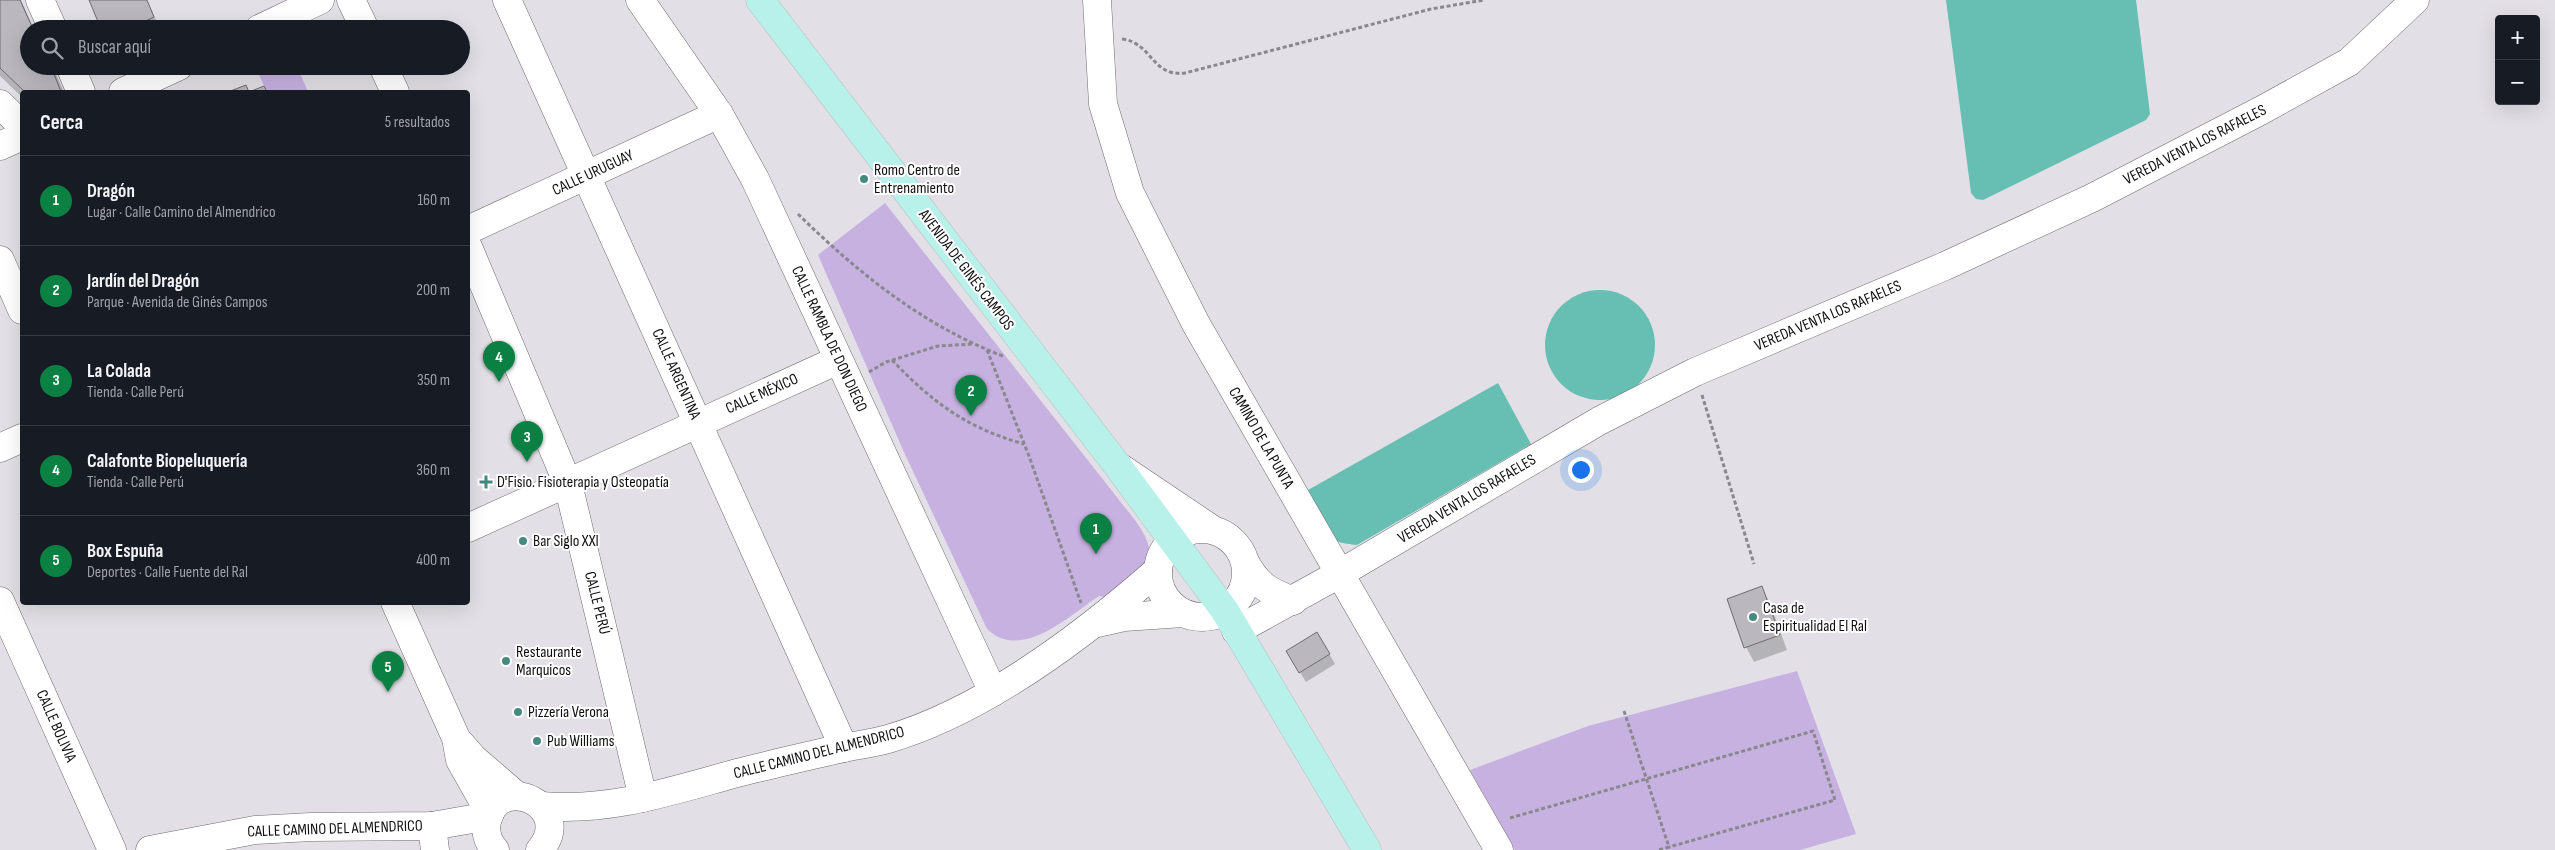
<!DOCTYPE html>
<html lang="es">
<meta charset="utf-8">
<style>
:root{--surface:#171b24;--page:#20242c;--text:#f1f3f6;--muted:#9ea1a6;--line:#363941;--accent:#0b8043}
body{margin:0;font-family:"Sofia Sans Condensed",sans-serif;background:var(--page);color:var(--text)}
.controls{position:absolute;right:15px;top:15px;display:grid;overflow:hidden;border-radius:5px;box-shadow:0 5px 20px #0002}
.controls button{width:45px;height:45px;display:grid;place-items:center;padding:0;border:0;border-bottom:1px solid var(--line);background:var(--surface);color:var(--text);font:25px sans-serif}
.you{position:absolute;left:1580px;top:469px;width:18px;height:18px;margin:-12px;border:4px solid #fff;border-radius:50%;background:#1a73e8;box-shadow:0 0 0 8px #1a73e833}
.badge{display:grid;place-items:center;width:32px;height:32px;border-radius:50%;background:var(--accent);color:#fff;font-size:16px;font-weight:700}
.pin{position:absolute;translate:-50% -41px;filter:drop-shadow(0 1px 2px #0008)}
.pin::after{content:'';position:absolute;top:26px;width:18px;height:15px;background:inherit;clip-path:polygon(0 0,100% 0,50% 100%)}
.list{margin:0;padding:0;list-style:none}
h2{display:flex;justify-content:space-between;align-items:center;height:65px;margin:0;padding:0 20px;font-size:21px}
h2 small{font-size:16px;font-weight:400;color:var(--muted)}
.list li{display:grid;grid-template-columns:32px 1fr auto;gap:15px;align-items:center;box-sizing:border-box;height:90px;padding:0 20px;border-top:1px solid var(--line)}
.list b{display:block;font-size:19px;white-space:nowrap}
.list p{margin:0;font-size:16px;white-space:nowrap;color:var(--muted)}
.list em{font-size:16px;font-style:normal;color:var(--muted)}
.icon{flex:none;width:28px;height:28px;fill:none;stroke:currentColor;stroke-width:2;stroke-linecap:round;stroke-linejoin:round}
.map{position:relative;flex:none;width:2555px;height:850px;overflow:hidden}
.search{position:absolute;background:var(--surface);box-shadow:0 5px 20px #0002;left:20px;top:20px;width:450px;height:55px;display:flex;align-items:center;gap:12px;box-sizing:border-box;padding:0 18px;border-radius:28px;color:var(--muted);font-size:19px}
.panel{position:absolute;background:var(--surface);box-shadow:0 5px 20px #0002;left:20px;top:90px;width:450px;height:515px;border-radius:5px}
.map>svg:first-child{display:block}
.green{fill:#c7b1e1}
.water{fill:#67bfb4}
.shadow{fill:#0003}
.building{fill:#bab7be;stroke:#6f6c72}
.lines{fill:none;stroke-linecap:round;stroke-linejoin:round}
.minor-casing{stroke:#6d6b70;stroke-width:29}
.major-casing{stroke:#bcbcbc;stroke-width:29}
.path{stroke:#89888c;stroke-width:3;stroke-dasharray:4 2.5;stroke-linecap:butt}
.minor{stroke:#fff;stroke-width:28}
.major{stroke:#b8f1ea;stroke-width:28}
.poi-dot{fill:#448a82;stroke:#fff;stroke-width:2}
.labels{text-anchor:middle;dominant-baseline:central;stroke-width:4;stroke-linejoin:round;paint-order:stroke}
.street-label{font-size:16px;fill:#0f0e10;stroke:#fff}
.poi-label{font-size:16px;fill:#0f0e10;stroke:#fff;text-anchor:start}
</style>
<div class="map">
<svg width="2555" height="850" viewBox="0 0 2555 850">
<rect width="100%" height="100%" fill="#e2e0e6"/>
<g class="green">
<path d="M259 66H297L308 92H267L256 68Z"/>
<path d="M885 203 1116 496C1128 513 1162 545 1145 567 1138 577 1115 589 1104 597L1099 596C1069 616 1021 662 987 629L903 450 818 255Z"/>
<path d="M1797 671 1856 834 1800 850H1515L1470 770 1588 726Z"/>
</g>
<g class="water">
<path d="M1946 0H2136L2150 114 2146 120 1983 200 1976 199 1971 193Z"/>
<circle cx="1600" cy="345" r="55"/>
<path d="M1498 383 1531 444 1357 545C1351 544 1343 544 1337 541 1323 535 1309 505 1308 490Z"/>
</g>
<g class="shadow">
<path d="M0 0H21L34 29H29V66H52L64 92H22V97L0 76Z"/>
<path d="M90 0H147L160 29H103Z"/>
<path d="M1761 588 1770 603 1787 650 1754 662 1746 647Z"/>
<path d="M1317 633 1335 664 1306 682 1287 651Z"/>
</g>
<g class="building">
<path d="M0 0H20L33 29H29V66H51L61 92H25L0 68Z"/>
<path d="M89 0H147L154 17 128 29H101Z"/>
<path d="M246 85 249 92 264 86 267 92H228Z"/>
<path d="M1762 586 1780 635 1744 648 1727 599Z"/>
<path d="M1317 632 1330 654 1299 673 1286 651Z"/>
</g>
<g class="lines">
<g class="minor-casing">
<g id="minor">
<path d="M40 0 53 29"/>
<path d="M351 0 365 29"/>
<path d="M507 0 844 748"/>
<path d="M640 0 719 114 755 179 993 692"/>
<path d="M1097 0 1103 104 1130 193 1196 324 1499 850"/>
<path d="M259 29 320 0"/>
<path d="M70 66 81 92"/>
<path d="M383 66 395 92"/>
<path d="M123 92 179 66"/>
<path d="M0 104 22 126"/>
<path d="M0 146 22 136"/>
<path d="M468 230 719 114"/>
<path d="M468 247 568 484 643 798"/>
<path d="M0 260 22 310"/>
<path d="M0 448 22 438"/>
<path d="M1121 468 1213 530"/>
<path d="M468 528 838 360"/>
<circle cx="1202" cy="573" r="44"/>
<path d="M1245 562C1258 586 1268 591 1293 601"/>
<path d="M0 601 112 850"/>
<path d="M395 602 456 738 460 760 490 813"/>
<path d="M1097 623 1124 617 1183 613"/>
<path d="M1236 631 1339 574 1599 421 1695 372 1945 266 2092 198 2262 110 2349 62 2415 0"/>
<path d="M460 743 473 758 517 796"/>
<path d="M541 806C610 812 671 791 737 773 772 764 808 756 843 748 858 745 874 743 888 739 984 711 1084 635 1158 570"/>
<path d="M432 826 435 850"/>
<path d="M150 850 255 830 311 827 432 826 489 816"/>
<path d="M495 850C487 841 484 829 488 817 504 772 575 808 540 850"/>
</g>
</g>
<g class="major-casing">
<path id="major" d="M760 0 1117 465 1225 611 1367 850"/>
</g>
<g class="path">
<path d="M1122 39C1153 43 1151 77 1185 73L1431 9 1484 0"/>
<path d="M798 214C858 273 924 326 1003 356"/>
<path d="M987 350 1029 456 1081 603"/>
<path d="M892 360C933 403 967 428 1024 444"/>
<path d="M869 372 886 362 938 346 972 344"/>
<path d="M1702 395 1754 564"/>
<path d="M1624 711 1669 847 1658 850"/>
<path d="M1510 818 1813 731 1835 800 1669 847"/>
</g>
<use href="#minor" class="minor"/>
<use href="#major" class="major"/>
</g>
<g class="poi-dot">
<circle cx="864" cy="179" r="5"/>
<path d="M483.5 474.5h5v5h5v5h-5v5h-5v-5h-5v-5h5z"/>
<circle cx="523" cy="541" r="5"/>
<circle cx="1753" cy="617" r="5"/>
<circle cx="506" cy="661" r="5"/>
<circle cx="518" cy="712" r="5"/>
<circle cx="537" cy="741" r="5"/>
</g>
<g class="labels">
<g class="street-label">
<text transform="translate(2195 145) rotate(-27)">VEREDA VENTA LOS RAFAELES</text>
<text transform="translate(593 173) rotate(-25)">CALLE URUGUAY</text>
<text transform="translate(966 270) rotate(53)">AVENIDA DE GINÉS CAMPOS</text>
<text transform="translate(1828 316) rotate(-23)">VEREDA VENTA LOS RAFAELES</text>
<text transform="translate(829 339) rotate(65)">CALLE RAMBLA DE DON DIEGO</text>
<text transform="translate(676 374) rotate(66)">CALLE ARGENTINA</text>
<text transform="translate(762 394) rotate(-24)">CALLE MÉXICO</text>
<text transform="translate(1261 438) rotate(60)">CAMINO DE LA PUNTA</text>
<text transform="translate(1467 499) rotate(-31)">VEREDA VENTA LOS RAFAELES</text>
<text transform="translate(597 603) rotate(76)">CALLE PERÚ</text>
<text transform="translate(56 726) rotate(66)">CALLE BOLIVIA</text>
<text transform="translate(819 753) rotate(-14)">CALLE CAMINO DEL ALMENDRICO</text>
<text transform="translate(335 829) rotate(-2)">CALLE CAMINO DEL ALMENDRICO</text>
</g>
<g class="poi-label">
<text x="874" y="170">Romo Centro de<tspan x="874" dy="18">Entrenamiento</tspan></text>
<text x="497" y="482">D'Fisio. Fisioterapia y Osteopatía</text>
<text x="533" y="541">Bar Siglo XXI</text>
<text x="1763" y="608">Casa de<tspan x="1763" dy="18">Espiritualidad El Ral</tspan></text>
<text x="516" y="652">Restaurante<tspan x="516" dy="18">Marquicos</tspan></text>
<text x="528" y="712">Pizzería Verona</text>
<text x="547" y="741">Pub Williams</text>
</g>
</g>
</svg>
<div class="controls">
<button>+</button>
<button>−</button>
</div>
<div class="you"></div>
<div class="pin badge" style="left:1096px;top:554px">1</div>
<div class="pin badge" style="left:971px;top:416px">2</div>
<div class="pin badge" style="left:527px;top:462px">3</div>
<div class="pin badge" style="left:499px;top:382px">4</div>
<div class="pin badge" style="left:388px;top:692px">5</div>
<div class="search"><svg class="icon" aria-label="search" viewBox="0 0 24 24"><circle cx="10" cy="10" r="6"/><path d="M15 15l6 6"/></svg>Buscar aquí</div>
<section class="panel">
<h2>Cerca<small>5 resultados</small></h2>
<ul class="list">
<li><span class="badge">1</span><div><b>Dragón</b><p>Lugar · Calle Camino del Almendrico</p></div><em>160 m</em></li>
<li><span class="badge">2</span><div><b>Jardín del Dragón</b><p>Parque · Avenida de Ginés Campos</p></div><em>200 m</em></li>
<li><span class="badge">3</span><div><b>La Colada</b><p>Tienda · Calle Perú</p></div><em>350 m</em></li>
<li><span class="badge">4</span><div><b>Calafonte Biopeluquería</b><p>Tienda · Calle Perú</p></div><em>360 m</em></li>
<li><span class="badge">5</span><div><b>Box Espuña</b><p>Deportes · Calle Fuente del Ral</p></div><em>400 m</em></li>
</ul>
</section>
</div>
